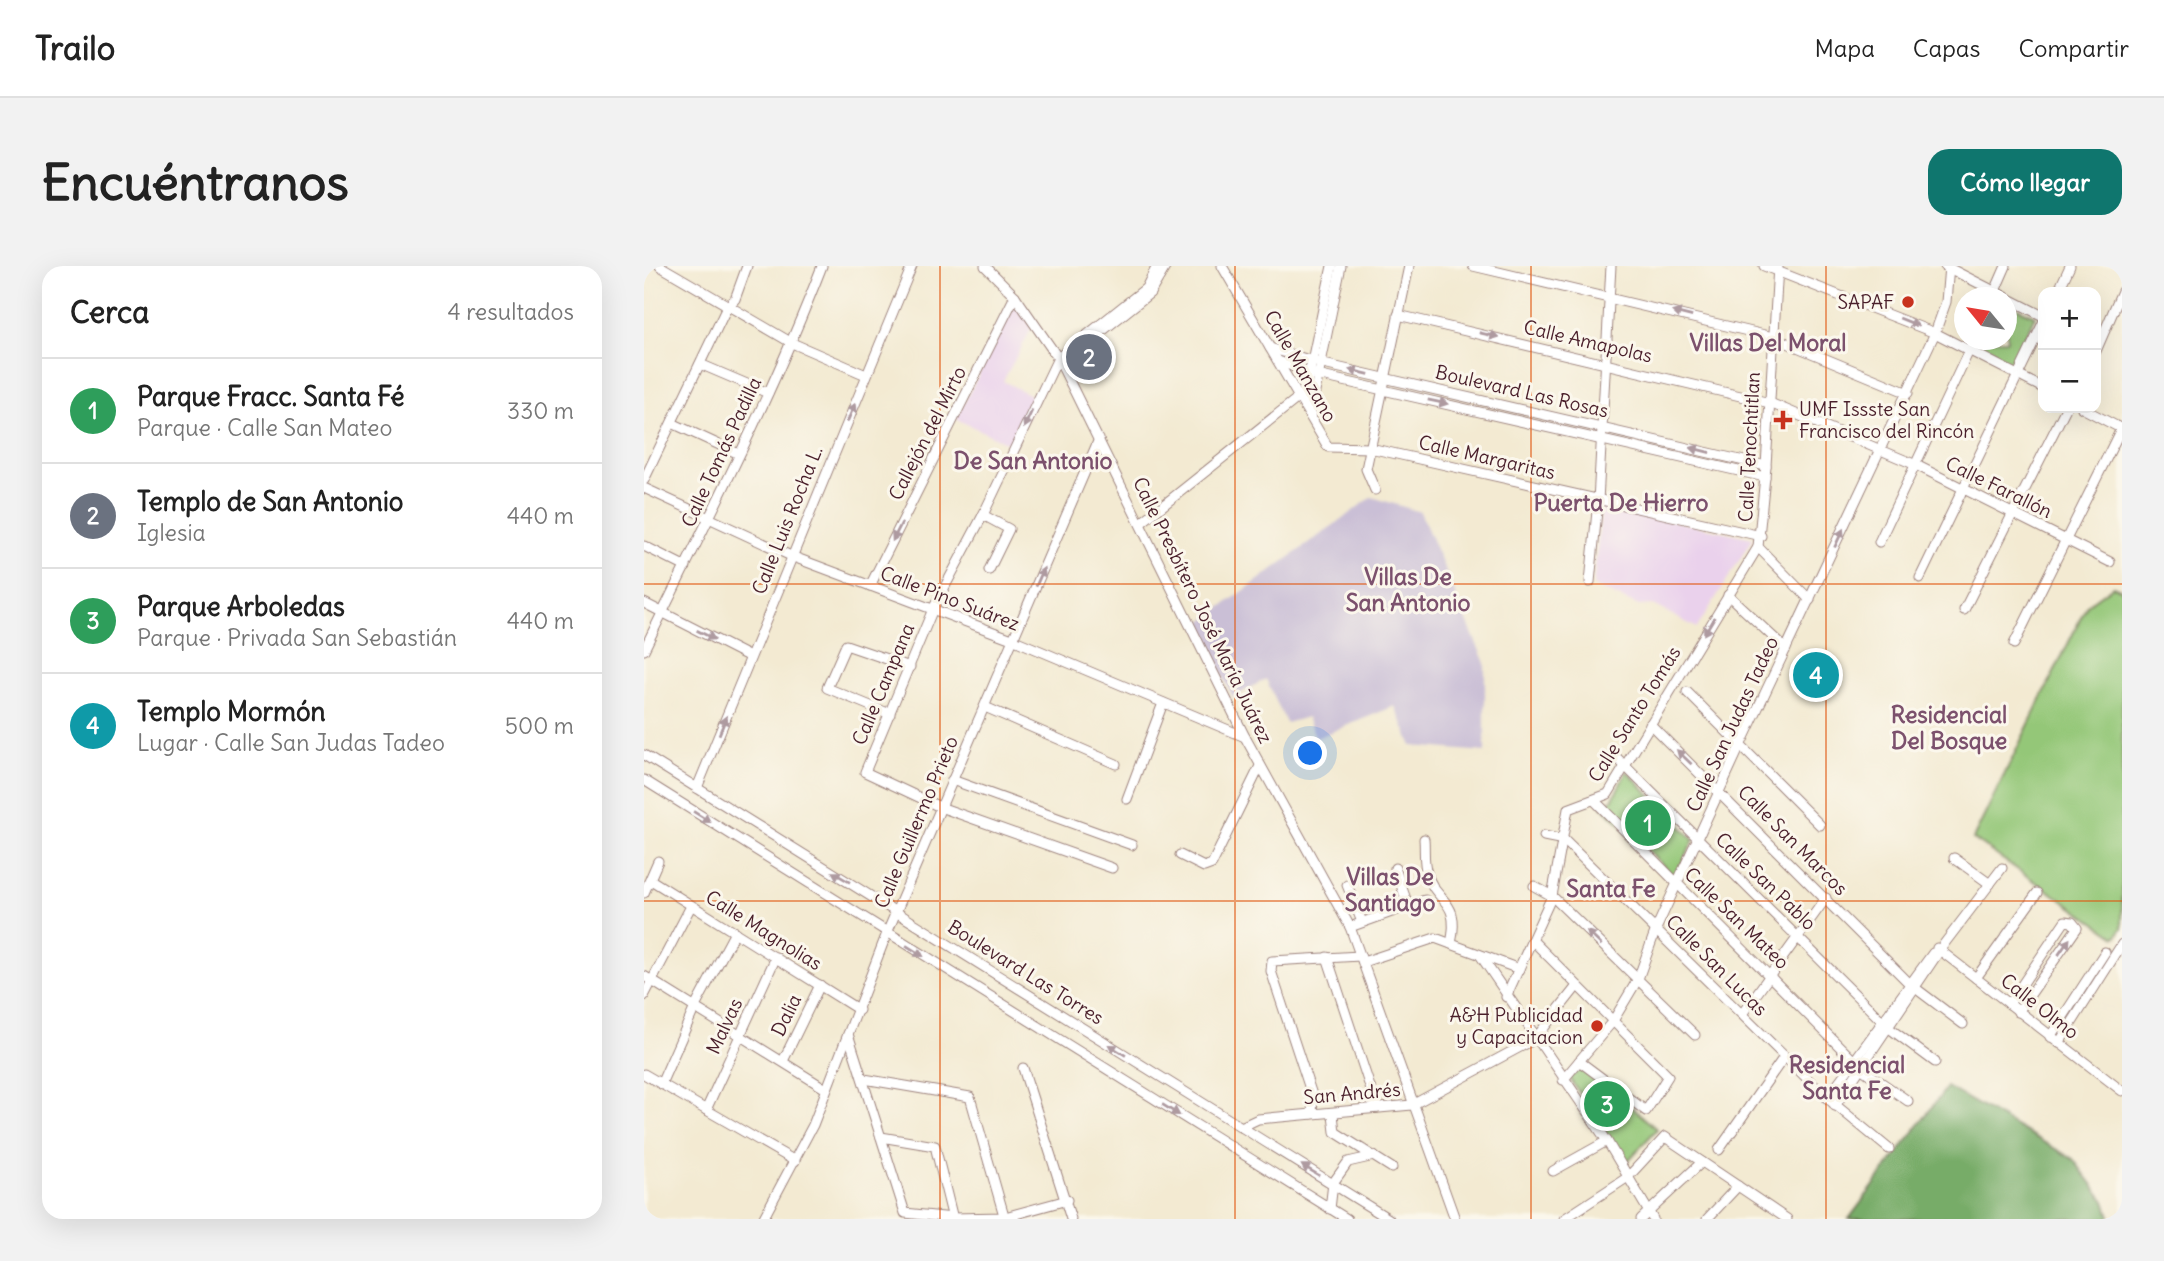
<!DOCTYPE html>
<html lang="es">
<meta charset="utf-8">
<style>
:root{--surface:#fff;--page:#f2f2f2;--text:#222;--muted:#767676;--line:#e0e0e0;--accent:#0f766e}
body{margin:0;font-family:Delius,sans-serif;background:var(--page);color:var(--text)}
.controls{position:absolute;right:21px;top:21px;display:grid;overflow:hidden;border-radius:14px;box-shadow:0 7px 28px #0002}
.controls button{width:63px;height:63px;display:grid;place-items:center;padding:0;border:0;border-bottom:2px solid var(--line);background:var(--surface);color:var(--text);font:35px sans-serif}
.compass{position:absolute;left:1310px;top:21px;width:63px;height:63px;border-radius:50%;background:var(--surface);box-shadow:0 7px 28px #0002;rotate:300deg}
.you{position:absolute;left:667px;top:488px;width:24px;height:24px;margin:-18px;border:5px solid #fff;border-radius:50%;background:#1a73e8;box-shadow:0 0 0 10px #1a73e833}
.badge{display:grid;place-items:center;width:46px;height:46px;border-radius:50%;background:var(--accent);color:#fff;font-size:23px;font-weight:700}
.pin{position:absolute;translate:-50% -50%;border:4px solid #fff;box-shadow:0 2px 7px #0006}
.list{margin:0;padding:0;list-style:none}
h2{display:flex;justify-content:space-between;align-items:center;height:91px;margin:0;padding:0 28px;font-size:30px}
h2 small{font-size:23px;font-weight:400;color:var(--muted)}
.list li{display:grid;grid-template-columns:46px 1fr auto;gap:21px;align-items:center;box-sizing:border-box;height:105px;padding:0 28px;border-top:2px solid var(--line)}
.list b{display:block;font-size:26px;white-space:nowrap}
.list p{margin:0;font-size:23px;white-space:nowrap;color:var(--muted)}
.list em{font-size:23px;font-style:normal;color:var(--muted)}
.map{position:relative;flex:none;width:1478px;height:953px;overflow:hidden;border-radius:21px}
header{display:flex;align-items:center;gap:42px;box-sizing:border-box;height:98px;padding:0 35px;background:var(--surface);border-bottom:2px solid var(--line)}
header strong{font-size:33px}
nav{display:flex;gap:38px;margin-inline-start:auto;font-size:24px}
.intro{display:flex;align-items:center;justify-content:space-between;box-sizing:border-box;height:168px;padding:0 42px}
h1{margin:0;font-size:49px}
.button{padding:18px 32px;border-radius:21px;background:var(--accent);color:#fff;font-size:24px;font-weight:700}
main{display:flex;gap:42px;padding:0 42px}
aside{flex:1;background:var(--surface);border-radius:21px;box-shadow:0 7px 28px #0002}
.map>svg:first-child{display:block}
.built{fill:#ead1ec}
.industrial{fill:#cabfd6}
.green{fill:#94c778;stroke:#6f7352;stroke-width:2}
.forest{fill:#77ac68;stroke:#60664a;stroke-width:2}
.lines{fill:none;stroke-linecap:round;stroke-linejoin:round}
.minor-casing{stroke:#9e847e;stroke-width:11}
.minor{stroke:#fff;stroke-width:9}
.oneway{fill:#ae9aa0}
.grid{fill:none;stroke:#e0560e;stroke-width:2;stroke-opacity:0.55}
.poi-dot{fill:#c8321e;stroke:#fbf7ec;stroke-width:2.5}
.labels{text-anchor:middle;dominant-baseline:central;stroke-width:6;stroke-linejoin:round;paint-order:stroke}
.poi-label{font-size:19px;fill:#4a1f2b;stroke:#fbf7ec;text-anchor:end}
.street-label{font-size:19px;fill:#4a1f2b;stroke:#fbf7ec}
.quarter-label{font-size:23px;font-weight:bold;fill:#7c516d;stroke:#fbf7ec}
</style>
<header>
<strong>Trailo</strong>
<nav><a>Mapa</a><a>Capas</a><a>Compartir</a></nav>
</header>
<div class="intro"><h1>Encuéntranos</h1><a class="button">Cómo llegar</a></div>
<main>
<aside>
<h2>Cerca<small>4 resultados</small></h2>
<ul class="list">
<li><span class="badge" style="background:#2e9e5b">1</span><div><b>Parque Fracc. Santa Fé</b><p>Parque · Calle San Mateo</p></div><em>330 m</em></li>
<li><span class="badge" style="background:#6b7280">2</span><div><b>Templo de San Antonio</b><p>Iglesia</p></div><em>440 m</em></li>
<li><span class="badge" style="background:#2e9e5b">3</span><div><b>Parque Arboledas</b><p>Parque · Privada San Sebastián</p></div><em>440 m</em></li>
<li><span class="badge" style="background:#0f9aa8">4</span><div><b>Templo Mormón</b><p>Lugar · Calle San Judas Tadeo</p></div><em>500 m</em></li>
</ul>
</aside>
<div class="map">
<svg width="1478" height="953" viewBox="0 0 1478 953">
<rect width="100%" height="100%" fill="#fbf7ec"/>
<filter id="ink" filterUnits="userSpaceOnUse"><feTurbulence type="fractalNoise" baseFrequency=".0143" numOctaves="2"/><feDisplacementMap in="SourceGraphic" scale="14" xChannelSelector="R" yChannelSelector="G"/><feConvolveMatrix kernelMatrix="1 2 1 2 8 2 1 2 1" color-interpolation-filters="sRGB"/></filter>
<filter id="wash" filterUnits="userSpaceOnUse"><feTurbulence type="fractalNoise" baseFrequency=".00686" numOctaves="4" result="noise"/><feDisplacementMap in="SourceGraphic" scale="28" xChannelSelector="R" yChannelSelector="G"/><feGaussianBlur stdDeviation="1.57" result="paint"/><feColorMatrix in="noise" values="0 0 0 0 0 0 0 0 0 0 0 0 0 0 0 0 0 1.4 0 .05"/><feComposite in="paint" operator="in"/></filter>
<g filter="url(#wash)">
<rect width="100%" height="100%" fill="#f3ead2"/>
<g class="built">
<path d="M371 38 389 60 359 115 392 132 370 180 312 153Z"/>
<path d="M958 240 1109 272 1053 362 1009 339 995 340 949 320Z"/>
</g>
<path class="industrial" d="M728 231 776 246 841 397V486L768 480 751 440 672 472 663 451 642 457 622 413 589 431 553 359Z"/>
<g class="green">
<path d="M1363 37 1391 50 1367 99 1332 79 1335 74H1363Z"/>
<path d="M1469 320 1478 324V662L1472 671 1329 573 1443 339Z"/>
<path d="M983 505 1050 574 1031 611 958 540 968 534Z"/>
<path d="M934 803 947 806 1013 863 982 897 926 813Z"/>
</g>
<path class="forest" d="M1303 821 1429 893 1461 935 1467 953H1205Z"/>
</g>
<g filter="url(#ink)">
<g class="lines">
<g class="minor-casing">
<g id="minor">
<path d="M16 0 148 77 222 109"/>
<path d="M341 0 371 30 414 92 601 471 706 661 811 953"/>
<path d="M578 0 684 181 726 182 1117 270"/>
<path d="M829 0 1129 71 1264 127"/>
<path d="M1120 0 1291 67 1399 122"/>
<path d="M1301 0 1399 50"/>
<path d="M1414 26 1426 0"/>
<path d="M1348 32 1362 0"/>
<path d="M754 49 1126 137 1272 199 1466 296"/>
<path d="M626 82 675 97 1122 200"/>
<path d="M1452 85 1478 25"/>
<path d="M634 95 673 109 1121 211"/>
<path d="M56 98 124 127"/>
<path d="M417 98 506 27 522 0"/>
<path d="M659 138 688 0"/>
<path d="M1438 142 1478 163"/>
<path d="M666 150 697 0"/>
<path d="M28 157 95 188"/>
<path d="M0 214 83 41 91 33 103 0"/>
<path d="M0 222 147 290 368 373 601 471"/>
<path d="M731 224 722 203 765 0"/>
<path d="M339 249 365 263 345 304"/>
<path d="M497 257 655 131"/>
<path d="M1235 276 1330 74"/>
<path d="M0 280 42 301"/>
<path d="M1114 281 1166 334"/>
<path d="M1276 312 1399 57"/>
<path d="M946 316 954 235 967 0"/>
<path d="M226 320 371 30"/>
<path d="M1084 329 1142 383"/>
<path d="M0 337 106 391"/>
<path d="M1320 344 1422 142"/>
<path d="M1370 378 1478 161"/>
<path d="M0 384C62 257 127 132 178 0"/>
<path d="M1043 426 1176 559"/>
<path d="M341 441 472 498"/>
<path d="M246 448 183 422 202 379 266 401"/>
<path d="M1006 458 1266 718 1319 758"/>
<path d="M968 487 1245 762 1291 796"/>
<path d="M0 489 745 953"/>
<path d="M0 514 703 953"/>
<path d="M308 514 488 579"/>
<path d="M53 522 268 0"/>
<path d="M483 533 519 437"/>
<path d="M951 535 1218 803 1264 835"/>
<path d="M900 570 920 574"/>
<path d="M780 573C781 583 779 597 783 607 792 639 817 631 807 678"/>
<path d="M920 574 1183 832 1245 883"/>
<path d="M536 589 560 601 568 598 616 500"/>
<path d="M1310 592 1346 618"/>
<path d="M468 602 296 541 221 506 289 343 339 249 414 92 502 22 513 0"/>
<path d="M751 602 764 639"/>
<path d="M7 614 215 744"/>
<path d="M703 619 718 656"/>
<path d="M890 620 908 630 1051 769"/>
<path d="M0 627 14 595"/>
<path d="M706 661 781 634"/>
<path d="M889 675 1024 810 1002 845 935 795"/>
<path d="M1293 682 1478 825"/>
<path d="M836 689 963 875 1009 953"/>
<path d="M683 691 733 842"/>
<path d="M719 696 791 672 875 703"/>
<path d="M0 710 182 823"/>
<path d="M1332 712 1393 627"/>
<path d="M0 730 47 640"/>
<path d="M862 731 908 630 924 543 964 528 1114 281 1122 200 1134 0"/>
<path d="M1365 738 1421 655 1428 656 1433 662 1374 746"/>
<path d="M1098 748 1182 632"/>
<path d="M204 768 261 947 309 952 361 951 423 934"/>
<path d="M1406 771 1461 686"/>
<path d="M1415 777 1478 678"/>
<path d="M139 795 176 719"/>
<path d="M379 802 427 953"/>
<path d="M0 808 151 895"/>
<path d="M220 813 326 831 361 953"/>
<path d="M919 814 969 755 994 713 1012 663 1096 480 1291 67 1302 36 1305 0"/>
<path d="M17 818 51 741 91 666"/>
<path d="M1183 832 1289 687"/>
<path d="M1191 840 1300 678 1358 602"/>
<path d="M62 844 132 691"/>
<path d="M668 848 669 832 627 705 628 695 716 690"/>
<path d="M689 848 691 866 748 902"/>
<path d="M597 861 614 853 768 839 891 773 933 720"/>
<path d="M237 871 291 880 309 953"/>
<path d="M1075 884 1140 791"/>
<path d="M909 905 963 875"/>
<path d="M686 943 689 917 704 896 730 890"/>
<path d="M119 953 169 859 243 667 455 173"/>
<path d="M920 953 984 911 1021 871 1143 953"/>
<path d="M997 953 1058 896"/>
<path d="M1063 953 1094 920"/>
</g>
</g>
<use href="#minor" class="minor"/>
</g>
<defs><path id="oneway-solid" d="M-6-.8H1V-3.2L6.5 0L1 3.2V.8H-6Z" transform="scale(1.75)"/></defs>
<g class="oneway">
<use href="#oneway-solid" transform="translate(1038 48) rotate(-166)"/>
<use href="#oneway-solid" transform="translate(1265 56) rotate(22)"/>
<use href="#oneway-solid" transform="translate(845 69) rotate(13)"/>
<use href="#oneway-solid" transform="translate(715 106) rotate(-167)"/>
<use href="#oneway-solid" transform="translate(794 136) rotate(12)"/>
<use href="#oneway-solid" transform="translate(207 147) rotate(-67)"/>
<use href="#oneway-solid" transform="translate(384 153) rotate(115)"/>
<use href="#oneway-solid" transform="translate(1056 184) rotate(-166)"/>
<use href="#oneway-solid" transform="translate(253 266) rotate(117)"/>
<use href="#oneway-solid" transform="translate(1195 272) rotate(-65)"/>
<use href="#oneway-solid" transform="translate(396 311) rotate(-67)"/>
<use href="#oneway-solid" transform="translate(1065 360) rotate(121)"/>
<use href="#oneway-solid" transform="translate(62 369) rotate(27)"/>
<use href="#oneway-solid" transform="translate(79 459) rotate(-68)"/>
<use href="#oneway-solid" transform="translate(1040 491) rotate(-136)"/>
<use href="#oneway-solid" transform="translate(58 551) rotate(32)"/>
<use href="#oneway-solid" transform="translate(197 611) rotate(-149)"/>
<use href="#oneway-solid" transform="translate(950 672) rotate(-136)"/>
<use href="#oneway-solid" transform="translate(1420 681) rotate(-55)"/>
<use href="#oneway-solid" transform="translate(271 685) rotate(32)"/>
<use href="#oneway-solid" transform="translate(473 784) rotate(-148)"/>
<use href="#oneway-solid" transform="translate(527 844) rotate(32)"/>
<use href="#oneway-solid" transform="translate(666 904) rotate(-149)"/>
</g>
</g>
<path class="grid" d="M296 0V953M591 0V953M887 0V953M1182 0V953M0 318H1478M0 635H1478"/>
<g class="poi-dot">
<circle cx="1264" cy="36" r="7"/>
<path d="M1135.5 143.5h7v7h7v7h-7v7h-7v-7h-7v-7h7z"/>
<circle cx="953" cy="760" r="7"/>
</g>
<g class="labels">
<g class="poi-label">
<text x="1250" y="36">SAPAF</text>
<text x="1155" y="143" text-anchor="start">UMF Issste San<tspan x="1155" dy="22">Francisco del Rincón</tspan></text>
<text x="939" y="749">A&amp;H Publicidad<tspan x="939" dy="22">y Capacitacion</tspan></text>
</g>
<g class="street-label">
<text transform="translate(944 75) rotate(13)">Calle Amapolas</text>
<text transform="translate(657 100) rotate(60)">Calle Manzano</text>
<text transform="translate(878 125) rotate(13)">Boulevard Las Rosas</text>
<text transform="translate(283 167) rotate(-63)">Callejón del Mirto</text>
<text transform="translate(1105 181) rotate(-87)">Calle Tenochtitlan</text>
<text transform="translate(77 186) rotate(-65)">Calle Tomás Padilla</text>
<text transform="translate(843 191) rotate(13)">Calle Margaritas</text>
<text transform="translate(1355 221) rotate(26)">Calle Farallón</text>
<text transform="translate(143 254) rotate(-68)">Calle Luis Rocha L.</text>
<text transform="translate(306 332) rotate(21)">Calle Pino Suárez</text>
<text transform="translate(559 344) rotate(64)">Calle Presbítero José María Juárez</text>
<text transform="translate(239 418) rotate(-67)">Calle Campana</text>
<text transform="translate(990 448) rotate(-58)">Calle Santo Tomás</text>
<text transform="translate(1088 458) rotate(-65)">Calle San Judas Tadeo</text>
<text transform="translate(272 556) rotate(-67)">Calle Guillermo Prieto</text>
<text transform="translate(1149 574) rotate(45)">Calle San Marcos</text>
<text transform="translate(1122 615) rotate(44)">Calle San Pablo</text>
<text transform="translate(1093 652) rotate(44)">Calle San Mateo</text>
<text transform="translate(120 664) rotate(32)">Calle Magnolias</text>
<text transform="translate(1073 699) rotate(45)">Calle San Lucas</text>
<text transform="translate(382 706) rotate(32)">Boulevard Las Torres</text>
<text transform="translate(1396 740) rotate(38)">Calle Olmo</text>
<text transform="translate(142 749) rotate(-64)">Dalia</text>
<text transform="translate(80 760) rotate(-65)">Malvas</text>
<text transform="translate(708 827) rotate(-5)">San Andrés</text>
</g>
<g class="quarter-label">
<text x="1124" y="76">Villas Del Moral</text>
<text x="389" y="194">De San Antonio</text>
<text x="977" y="236">Puerta De Hierro</text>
<text x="764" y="310">Villas De<tspan x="764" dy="26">San Antonio</tspan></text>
<text x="1305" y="448">Residencial<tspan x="1305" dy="26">Del Bosque</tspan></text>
<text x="746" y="610">Villas De<tspan x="746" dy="26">Santiago</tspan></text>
<text x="967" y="622">Santa Fe</text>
<text x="1203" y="798">Residencial<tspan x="1203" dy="26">Santa Fe</tspan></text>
</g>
</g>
</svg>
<div class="controls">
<button>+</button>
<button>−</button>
</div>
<svg class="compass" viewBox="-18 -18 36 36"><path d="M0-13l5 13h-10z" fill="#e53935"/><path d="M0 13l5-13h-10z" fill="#767676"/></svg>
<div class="you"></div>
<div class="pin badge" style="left:1004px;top:557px;background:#2e9e5b">1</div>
<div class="pin badge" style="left:445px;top:91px;background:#6b7280">2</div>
<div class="pin badge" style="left:963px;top:838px;background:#2e9e5b">3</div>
<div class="pin badge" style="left:1172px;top:409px;background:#0f9aa8">4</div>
</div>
</main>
